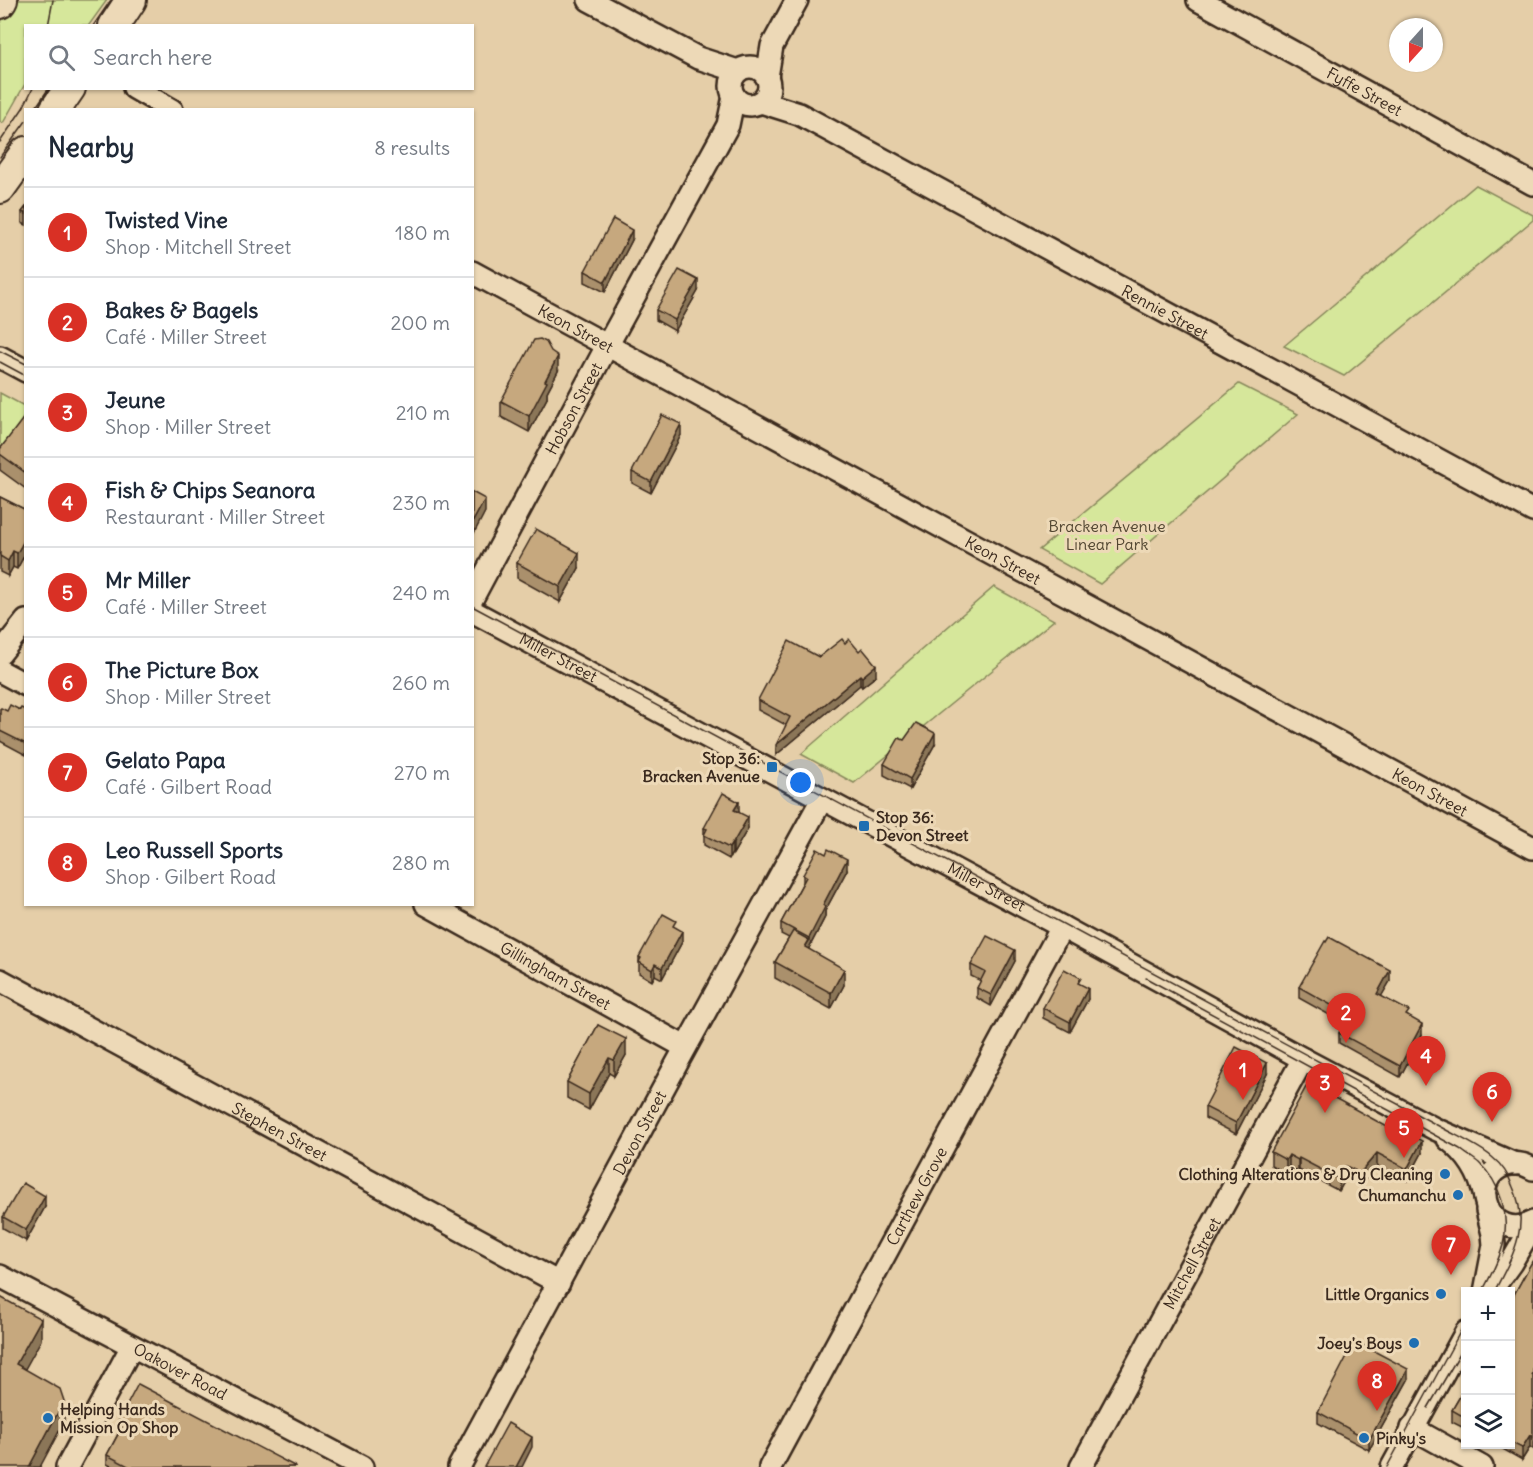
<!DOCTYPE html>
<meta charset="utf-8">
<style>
:root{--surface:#fff;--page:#f6f6f7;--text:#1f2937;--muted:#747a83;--line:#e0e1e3;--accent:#d93025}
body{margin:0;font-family:Delius,sans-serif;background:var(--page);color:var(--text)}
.controls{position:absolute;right:18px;bottom:18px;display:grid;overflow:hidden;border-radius:0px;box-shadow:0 2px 4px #0004}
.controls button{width:54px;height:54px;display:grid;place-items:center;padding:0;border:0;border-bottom:2px solid var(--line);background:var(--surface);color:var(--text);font:30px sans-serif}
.compass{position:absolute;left:1389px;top:18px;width:54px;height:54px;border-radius:50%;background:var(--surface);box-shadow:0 2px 4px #0004;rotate:201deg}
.you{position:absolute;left:801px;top:783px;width:21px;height:21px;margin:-15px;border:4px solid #fff;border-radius:50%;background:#1a73e8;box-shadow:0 0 0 9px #1a73e833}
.badge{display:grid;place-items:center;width:39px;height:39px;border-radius:50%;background:var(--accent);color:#fff;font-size:20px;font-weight:700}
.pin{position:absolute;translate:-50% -50px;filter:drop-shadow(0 2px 3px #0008)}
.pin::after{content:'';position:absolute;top:32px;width:21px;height:18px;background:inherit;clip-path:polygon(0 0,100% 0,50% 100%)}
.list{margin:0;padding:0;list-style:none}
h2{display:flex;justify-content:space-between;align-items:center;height:78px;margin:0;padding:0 24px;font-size:26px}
h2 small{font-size:20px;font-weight:400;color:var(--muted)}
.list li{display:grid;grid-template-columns:39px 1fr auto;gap:18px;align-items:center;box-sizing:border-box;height:90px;padding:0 24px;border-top:2px solid var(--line)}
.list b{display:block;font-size:22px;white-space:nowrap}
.list p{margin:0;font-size:20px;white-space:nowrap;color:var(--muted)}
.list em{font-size:20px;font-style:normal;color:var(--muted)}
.icon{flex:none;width:33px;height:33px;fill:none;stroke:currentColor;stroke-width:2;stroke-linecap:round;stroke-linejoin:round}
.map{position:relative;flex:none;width:1533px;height:1467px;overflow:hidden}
.search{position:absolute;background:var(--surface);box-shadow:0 2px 4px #0004;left:24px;top:24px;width:450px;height:66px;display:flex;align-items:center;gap:15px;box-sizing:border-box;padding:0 21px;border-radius:0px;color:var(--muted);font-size:22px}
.panel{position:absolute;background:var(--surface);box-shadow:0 2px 4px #0004;left:24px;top:108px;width:450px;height:798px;border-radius:0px}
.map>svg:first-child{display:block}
.green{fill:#d6e79b;stroke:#88885c;stroke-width:1.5}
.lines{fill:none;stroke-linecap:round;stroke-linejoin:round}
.minor-casing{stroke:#3b2a1e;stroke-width:26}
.highway-casing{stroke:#3b2a1e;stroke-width:34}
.minor{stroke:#edd9b7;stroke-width:21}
.highway{stroke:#edd9b7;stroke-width:30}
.tram{stroke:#3b2a1e;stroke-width:1.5}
.wall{fill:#aa906c;stroke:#3b2a1e;stroke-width:1.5}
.shaded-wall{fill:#8b7658;stroke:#3b2a1e;stroke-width:1.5}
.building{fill:#c6a87e;stroke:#3b2a1e;stroke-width:1.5}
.poi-dot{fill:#1f6fb2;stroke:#edd9b7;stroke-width:2}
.labels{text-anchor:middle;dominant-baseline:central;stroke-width:6;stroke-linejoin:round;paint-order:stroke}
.street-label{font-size:16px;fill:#3b2a1e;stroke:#edd9b7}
.park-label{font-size:16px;fill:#524631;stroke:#edd9b7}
.poi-label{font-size:16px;font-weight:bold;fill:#3b2a1e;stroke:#edd9b7;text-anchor:end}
</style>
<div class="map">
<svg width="1533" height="1467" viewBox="0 0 1533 1467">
<rect width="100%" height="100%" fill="#e5cea8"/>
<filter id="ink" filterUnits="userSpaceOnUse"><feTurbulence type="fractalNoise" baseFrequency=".0167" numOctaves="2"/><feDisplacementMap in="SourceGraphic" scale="12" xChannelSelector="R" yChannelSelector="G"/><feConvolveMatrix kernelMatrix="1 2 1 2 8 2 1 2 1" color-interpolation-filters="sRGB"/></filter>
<g filter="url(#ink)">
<g class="green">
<path d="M16 0H107L89 25 26 26 25 84 3 123 0 121V23Z"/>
<path d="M1476 185 1533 215V220L1344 376 1284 346Z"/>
<path d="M1239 384 1298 414 1100 584 1039 550Z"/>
<path d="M0 393 26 407 25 428 0 462Z"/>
<path d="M994 587 1054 620 854 783 801 754Z"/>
</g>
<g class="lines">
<g class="minor-casing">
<g id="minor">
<path d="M589 0 698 58 738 71"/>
<path id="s1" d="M1198 0 1533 184"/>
<circle cx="750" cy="86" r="19"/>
<path d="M767 77 772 46 797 0"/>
<path d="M134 88 172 110"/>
<path id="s2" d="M761 102 799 114 1533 511"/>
<path id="s3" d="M472 272 1533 848"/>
<path d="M0 357 26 371"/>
<path id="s4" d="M472 599 607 346 728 125 734 96"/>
<path id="s5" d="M472 611 1062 927 1303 1059 1435 1129 1515 1164"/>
<path d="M0 654 26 621"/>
<path d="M0 671 26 685"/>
<path id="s6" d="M426 904 685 1047"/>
<path id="s7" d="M0 980 559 1283"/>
<path d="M1448 1139C1468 1154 1480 1173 1485 1197"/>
<path d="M1533 1169C1525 1164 1516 1162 1506 1165 1464 1178 1490 1245 1533 1222"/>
<path id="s8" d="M0 1276 362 1467"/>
<path d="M1485 1292 1494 1245 1493 1234 1487 1210"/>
<path d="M1490 1292 1511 1263 1533 1225"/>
<path d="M1412 1428 1482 1467"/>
<path d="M67 1467 132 1346"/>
<path id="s9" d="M459 1467 676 1065 822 799"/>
<path id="s10" d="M770 1467 1062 927"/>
<path id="s11" d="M1081 1467 1303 1059"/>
<path d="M1392 1467 1466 1332"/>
</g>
</g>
<g class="highway-casing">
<g id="highway">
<path d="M0 3 2 0"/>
<path d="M114 26 131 0"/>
<path d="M55 110 70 88"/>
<path d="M0 188 26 152"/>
</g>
</g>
<use href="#minor" class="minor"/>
<use href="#highway" class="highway"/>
<g class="tram">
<path d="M48 26 53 0"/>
<path d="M93 26 111 0"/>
<path d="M34 110 49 88"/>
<path d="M0 142 23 108 33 88"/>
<path d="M0 157 26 121"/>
<path d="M0 351 26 364"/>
<path d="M0 362 26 376"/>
<path d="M472 606 1448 1131C1463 1139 1480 1147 1492 1157 1502 1165 1509 1176 1513 1187 1531 1227 1512 1257 1494 1292"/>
<path d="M1146 978 1460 1149C1466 1154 1473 1158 1479 1163 1501 1183 1510 1216 1503 1245 1499 1261 1490 1277 1482 1292"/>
<path d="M1428 1408 1466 1343"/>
<path d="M1387 1467 1466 1321"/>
</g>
</g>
<g class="wall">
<path d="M26 207V225L22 223V212Z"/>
<path d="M632 240 605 292 585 282V271Z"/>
<path d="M698 291 675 331 656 320V310Z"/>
<path d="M558 371 547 392V398L529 432 501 417V401Z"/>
<path d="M26 417V489L0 470V449Z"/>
<path d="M681 435 651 493 632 483V472Z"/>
<path d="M0 497 26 510V552L17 569 13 567 8 576 0 572Z"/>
<path d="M517 563 579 568 560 602 517 578Z"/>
<path d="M819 657 876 676 862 687 860 685 776 755 786 725 758 710V700Z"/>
<path d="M0 709 7 711 26 710V755L0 741Z"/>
<path d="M935 744 910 789 884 775V764Z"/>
<path d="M739 812 748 828 733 854 732 853 729 859 704 845V828Z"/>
<path d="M847 870 825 911V917L809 948V949L844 985 831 1009 775 978V962L789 938 781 934V923L803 882V875Z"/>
<path d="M676 928 682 942 662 979 655 975 652 981 639 973V957Z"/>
<path d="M1015 961 991 1006 977 998V988L981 981 971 976V965Z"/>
<path d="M1390 981 1381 996 1409 1017 1422 1035 1400 1077 1339 1043V1033L1344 1023 1299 998V987Z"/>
<path d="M1081 985 1088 999 1070 1032 1043 1018V1008Z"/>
<path d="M598 1025 626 1055 614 1076 609 1073 589 1110 567 1098V1082Z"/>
<path d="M1267 1074 1236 1134 1205 1118V1107Z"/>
<path d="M1271 1152 1422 1153 1407 1181 1377 1166 1360 1185 1346 1178 1339 1191 1299 1170 1298 1172 1289 1167 1286 1173 1271 1165Z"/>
<path d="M45 1207 26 1241 3 1228V1217Z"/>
<path d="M1533 1260V1449L1530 1447 1522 1460 1494 1444H1510V1302Z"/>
<path d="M1408 1380 1369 1450 1318 1423V1412Z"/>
<path d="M1466 1386V1429L1452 1422V1410Z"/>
<path d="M117 1424 296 1467H113L107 1464V1455L118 1434Z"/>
</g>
<g class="shaded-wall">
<path d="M632 230V240L605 292V282Z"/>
<path d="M698 280V291L675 331V320Z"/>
<path d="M558 356V371L547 392V398L529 432V416L545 381Z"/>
<path d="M681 424V435L651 493V482Z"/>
<path d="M485 499V512L472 537V523Z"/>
<path d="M26 537V552L17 569V553Z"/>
<path d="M13 551V567L8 576V561Z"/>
<path d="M579 553V568L560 602V587Z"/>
<path d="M876 665V676L862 687V677Z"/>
<path d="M860 675V685L776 755V745Z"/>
<path d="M935 733V744L910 789V779Z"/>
<path d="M739 802V812L734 810Z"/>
<path d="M748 817V828L733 854V843Z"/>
<path d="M732 843V853L729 859V848Z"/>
<path d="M847 859V870L825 911V917L809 948V956L805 947 809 941V938L823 905Z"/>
<path d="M682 931V942L662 979V968Z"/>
<path d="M1015 950V961L991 1006V995Z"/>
<path d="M655 964V975L652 981V970Z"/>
<path d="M844 969V985L831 1009V993Z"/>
<path d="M1390 970V981L1377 1004V994Z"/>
<path d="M1088 988V999L1070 1032V1022Z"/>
<path d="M1422 1024V1035L1400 1077V1066Z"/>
<path d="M626 1039V1055L614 1076V1060Z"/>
<path d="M609 1058V1073L589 1110V1094Z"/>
<path d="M1267 1063V1074L1236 1134V1123Z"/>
<path d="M1422 1141V1153L1407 1181V1169Z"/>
<path d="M1377 1153V1166L1360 1185V1173Z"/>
<path d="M1289 1155V1167L1286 1173V1160Z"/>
<path d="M1299 1158V1170L1298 1172V1160Z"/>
<path d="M1346 1166V1178L1339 1191V1179Z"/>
<path d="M45 1196V1207L26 1241V1230Z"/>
<path d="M41 1319V1340L16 1385V1364Z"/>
<path d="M1408 1369V1380L1369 1450V1440Z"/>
<path d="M64 1401V1422L40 1467H29Z"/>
<path d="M1530 1435V1447L1522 1460V1448Z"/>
<path d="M532 1437V1447L522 1467H516Z"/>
</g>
<g class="building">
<path d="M26 207V214L22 212Z"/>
<path d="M613 219 632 230 605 282 585 271Z"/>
<path d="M679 270 698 280 675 320 656 310Z"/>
<path d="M540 339 546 342 551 351 558 356 545 381 547 382 529 416 501 401 534 340Z"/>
<path d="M662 415 681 424 651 482 632 472Z"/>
<path d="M25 416 26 417V473L0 454V449Z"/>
<path d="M472 492 485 499 472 523Z"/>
<path d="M0 497 26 510V537L17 553 13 551 8 561 0 556Z"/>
<path d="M536 529 579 553 560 587 517 563Z"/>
<path d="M842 639 845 643 849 639 859 651 862 648 876 665 862 677 860 675 776 745 790 717 758 700 789 641 819 657Z"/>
<path d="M10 705 20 710 21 708 26 710V744L0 731V709L1 708 7 711Z"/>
<path d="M916 723 935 733 910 779 884 764 899 738 904 740Z"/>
<path d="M723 793 739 802 734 810 748 817 733 843H732L729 848 704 835 707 829 704 828Z"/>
<path d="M817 849 826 854 828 849 847 859 823 905 825 907 809 938 781 923 806 877 803 875Z"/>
<path d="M663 914 676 921 673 926 682 931 662 968 655 964 652 970 639 962 641 958 639 957Z"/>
<path d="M793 931 809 940 805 947 844 969 831 993 775 962Z"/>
<path d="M987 936 1015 950 991 995 977 988 985 972 971 965Z"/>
<path d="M1329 937 1390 970 1377 994 1409 1011 1406 1015 1422 1024 1400 1066 1339 1033 1349 1015 1299 987 1325 941 1326 942Z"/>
<path d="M1064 969 1081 978 1078 983 1088 988 1070 1022 1043 1008Z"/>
<path d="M598 1025 626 1039 614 1060 609 1058 589 1094 567 1082Z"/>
<path d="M1236 1047 1267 1063 1236 1123 1205 1107Z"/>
<path d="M1313 1086 1400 1134 1403 1131 1422 1141 1407 1169 1377 1153 1360 1173 1346 1166 1339 1179 1299 1158 1298 1160 1289 1155 1286 1160 1271 1152 1306 1087Z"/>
<path d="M23 1183 45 1196 26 1230 3 1217Z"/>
<path d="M1533 1260V1373L1532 1375H1533V1437L1530 1435 1522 1448 1510 1442V1302Z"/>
<path d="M0 1297 41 1319 16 1364 60 1389 64 1401 29 1467H0Z"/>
<path d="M1355 1341 1408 1369 1369 1440 1318 1412Z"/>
<path d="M138 1384 296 1467H130L107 1455 122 1427 117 1424Z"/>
<path d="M1466 1386V1418L1452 1410Z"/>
<path d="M508 1423 532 1437 516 1467H484Z"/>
</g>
</g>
<g class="poi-dot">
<rect x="766" y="761" width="12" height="12" rx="3"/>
<rect x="858" y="820" width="12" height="12" rx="3"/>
<circle cx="1445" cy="1174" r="6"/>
<circle cx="1458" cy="1195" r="6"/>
<circle cx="1441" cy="1294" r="6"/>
<circle cx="1414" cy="1343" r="6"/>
<circle cx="48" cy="1418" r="6"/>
<circle cx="1364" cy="1438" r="6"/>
</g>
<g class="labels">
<g class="street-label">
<text stroke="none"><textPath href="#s1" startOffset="190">Fyffe Street</textPath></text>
<text stroke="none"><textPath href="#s2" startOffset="456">Rennie Street</textPath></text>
<text stroke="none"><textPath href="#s3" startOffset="118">Keon Street</textPath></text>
<text stroke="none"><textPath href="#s4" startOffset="216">Hobson Street</textPath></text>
<text stroke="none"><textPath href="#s3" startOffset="604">Keon Street</textPath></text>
<text stroke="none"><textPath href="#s5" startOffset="98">Miller Street</textPath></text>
<text stroke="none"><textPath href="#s3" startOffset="1090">Keon Street</textPath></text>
<text stroke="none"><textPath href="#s5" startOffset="584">Miller Street</textPath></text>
<text stroke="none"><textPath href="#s6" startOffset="148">Gillingham Street</textPath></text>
<text stroke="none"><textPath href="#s7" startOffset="318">Stephen Street</textPath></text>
<text stroke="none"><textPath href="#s9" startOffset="380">Devon Street</textPath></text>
<text stroke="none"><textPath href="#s10" startOffset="308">Carthew Grove</textPath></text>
<text stroke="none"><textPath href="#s11" startOffset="232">Mitchell Street</textPath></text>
<text stroke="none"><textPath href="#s8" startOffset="204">Oakover Road</textPath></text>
</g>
<g class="park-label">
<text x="1107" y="526">Bracken Avenue<tspan x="1107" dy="18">Linear Park</tspan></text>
</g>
<g class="poi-label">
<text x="760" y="758">Stop 36:<tspan x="760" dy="18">Bracken Avenue</tspan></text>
<text x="876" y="817" text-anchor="start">Stop 36:<tspan x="876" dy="18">Devon Street</tspan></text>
<text x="1433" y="1174">Clothing Alterations &amp; Dry Cleaning</text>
<text x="1446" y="1195">Chumanchu</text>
<text x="1429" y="1294">Little Organics</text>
<text x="1402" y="1343">Joey's Boys</text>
<text x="60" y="1409" text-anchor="start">Helping Hands<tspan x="60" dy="18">Mission Op Shop</tspan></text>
<text x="1376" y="1438" text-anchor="start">Pinky's</text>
</g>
</g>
</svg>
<div class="controls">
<button>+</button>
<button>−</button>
<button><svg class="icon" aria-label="layers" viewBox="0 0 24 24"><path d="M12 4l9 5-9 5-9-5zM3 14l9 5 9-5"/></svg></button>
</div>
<svg class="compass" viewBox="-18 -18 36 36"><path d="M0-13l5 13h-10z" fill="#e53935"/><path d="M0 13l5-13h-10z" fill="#747a83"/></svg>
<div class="you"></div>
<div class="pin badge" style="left:1243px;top:1100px">1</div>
<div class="pin badge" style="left:1346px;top:1043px">2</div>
<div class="pin badge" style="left:1325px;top:1113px">3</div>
<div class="pin badge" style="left:1426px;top:1086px">4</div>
<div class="pin badge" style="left:1404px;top:1158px">5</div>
<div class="pin badge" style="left:1492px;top:1122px">6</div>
<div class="pin badge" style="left:1451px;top:1275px">7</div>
<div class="pin badge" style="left:1377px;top:1411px">8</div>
<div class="search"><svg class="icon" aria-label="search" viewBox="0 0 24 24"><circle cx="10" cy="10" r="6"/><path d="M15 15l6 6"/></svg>Search here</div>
<section class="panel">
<h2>Nearby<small>8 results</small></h2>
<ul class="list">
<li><span class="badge">1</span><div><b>Twisted Vine</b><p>Shop · Mitchell Street</p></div><em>180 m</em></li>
<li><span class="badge">2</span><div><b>Bakes &amp; Bagels</b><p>Café · Miller Street</p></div><em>200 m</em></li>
<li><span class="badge">3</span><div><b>Jeune</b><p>Shop · Miller Street</p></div><em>210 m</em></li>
<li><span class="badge">4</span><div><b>Fish &amp; Chips Seanora</b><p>Restaurant · Miller Street</p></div><em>230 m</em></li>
<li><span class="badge">5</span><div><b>Mr Miller</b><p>Café · Miller Street</p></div><em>240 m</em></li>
<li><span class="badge">6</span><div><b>The Picture Box</b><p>Shop · Miller Street</p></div><em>260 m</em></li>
<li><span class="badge">7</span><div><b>Gelato Papa</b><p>Café · Gilbert Road</p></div><em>270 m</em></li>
<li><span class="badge">8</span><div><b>Leo Russell Sports</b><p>Shop · Gilbert Road</p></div><em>280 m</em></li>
</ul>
</section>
</div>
